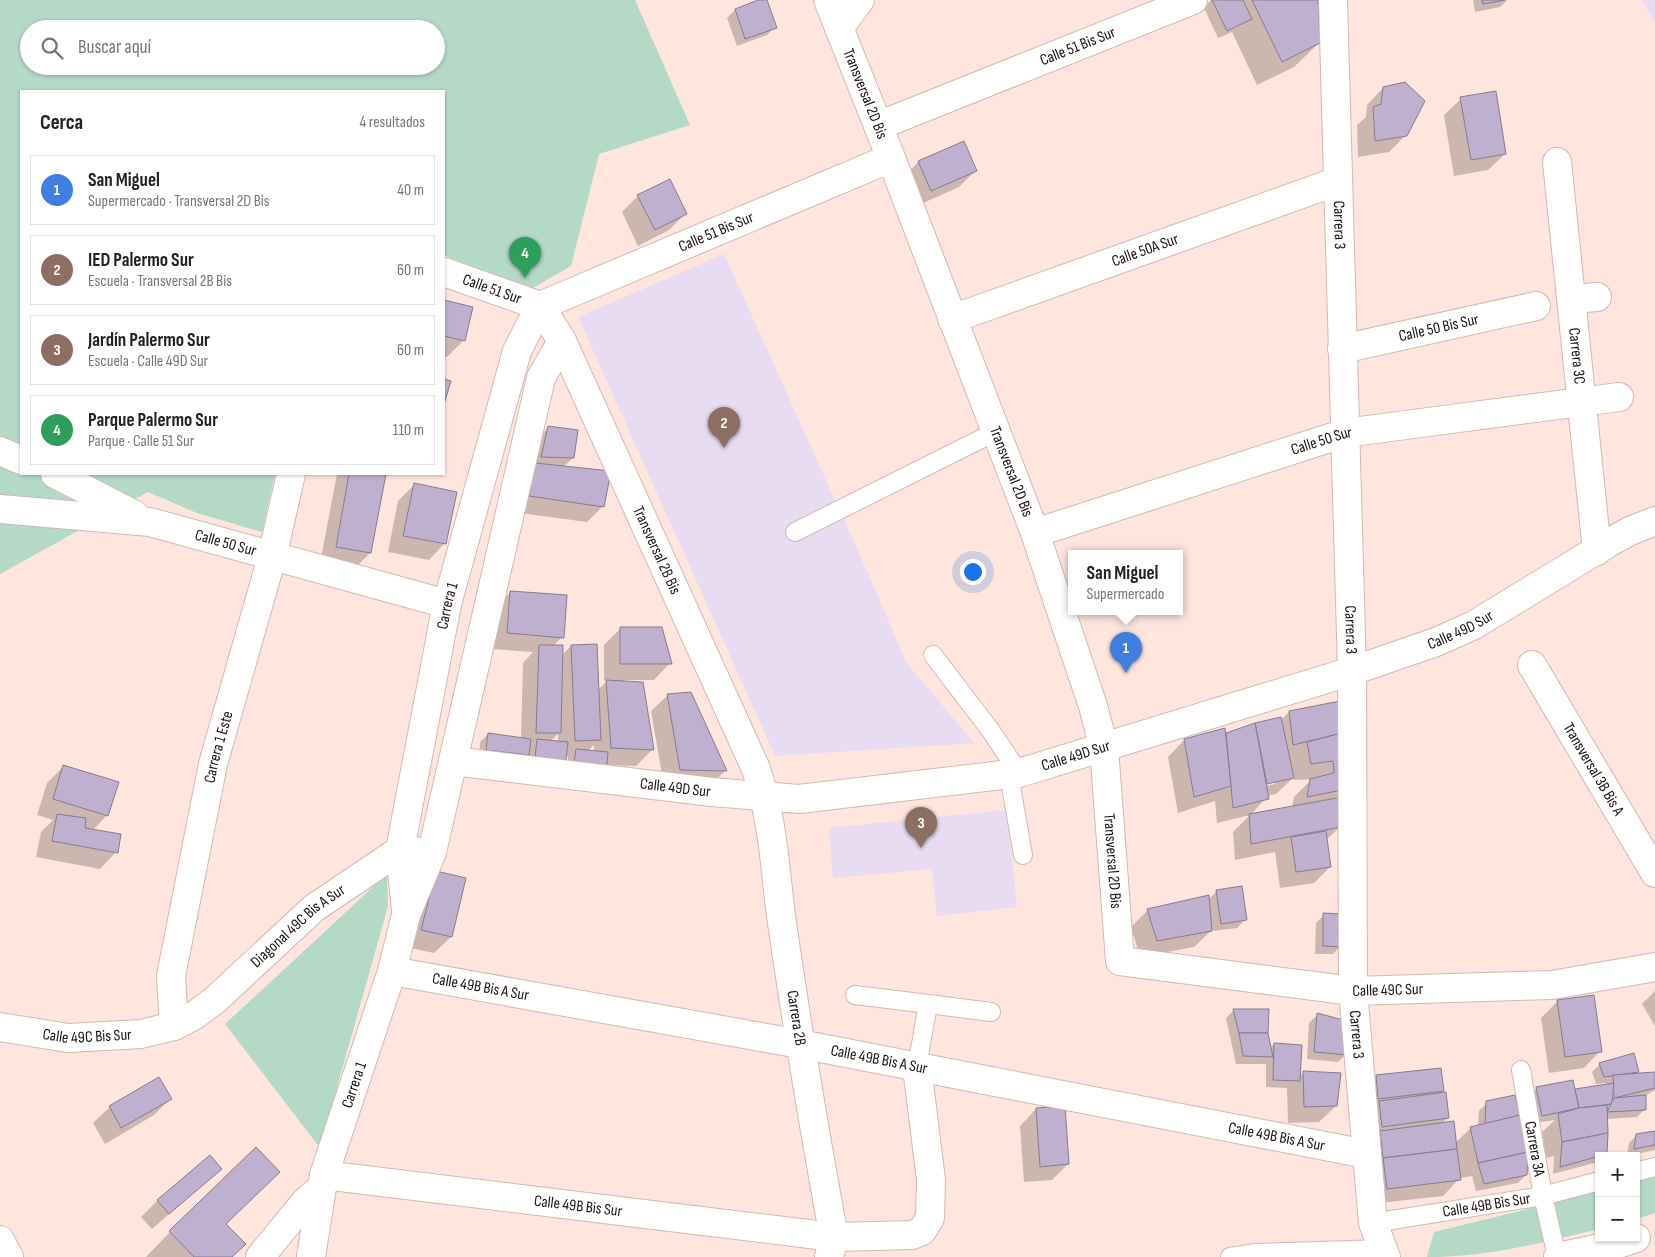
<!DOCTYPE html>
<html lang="es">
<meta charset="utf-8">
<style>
:root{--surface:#fff;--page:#f6f6f6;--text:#222;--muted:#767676;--line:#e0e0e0;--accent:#8e329c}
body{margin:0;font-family:"Sofia Sans Condensed",sans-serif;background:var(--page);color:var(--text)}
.controls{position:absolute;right:15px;bottom:15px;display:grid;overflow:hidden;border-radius:0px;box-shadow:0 1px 4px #0004}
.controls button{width:45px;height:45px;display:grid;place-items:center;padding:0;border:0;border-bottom:1px solid var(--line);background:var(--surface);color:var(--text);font:25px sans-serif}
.you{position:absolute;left:972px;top:571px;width:18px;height:18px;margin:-12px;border:4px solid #fff;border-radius:50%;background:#1a73e8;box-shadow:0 0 0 8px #1a73e833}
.badge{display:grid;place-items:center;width:32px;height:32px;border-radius:50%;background:var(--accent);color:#fff;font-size:16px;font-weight:700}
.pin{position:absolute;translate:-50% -41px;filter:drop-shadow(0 1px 2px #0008)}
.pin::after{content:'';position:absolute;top:26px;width:18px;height:15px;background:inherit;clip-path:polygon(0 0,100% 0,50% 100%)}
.popup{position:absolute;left:1068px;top:550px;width:115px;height:65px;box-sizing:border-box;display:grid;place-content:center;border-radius:0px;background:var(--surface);filter:drop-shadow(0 1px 4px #0005);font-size:16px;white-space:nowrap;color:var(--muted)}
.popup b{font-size:19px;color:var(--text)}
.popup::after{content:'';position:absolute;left:50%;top:100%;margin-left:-10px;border:10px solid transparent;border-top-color:var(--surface)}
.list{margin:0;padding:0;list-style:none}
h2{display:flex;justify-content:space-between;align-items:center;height:65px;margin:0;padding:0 20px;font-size:21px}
h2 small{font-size:16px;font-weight:400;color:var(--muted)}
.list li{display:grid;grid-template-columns:32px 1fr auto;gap:15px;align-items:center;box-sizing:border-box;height:70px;margin:0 10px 10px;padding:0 10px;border:1px solid var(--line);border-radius:0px}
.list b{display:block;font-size:19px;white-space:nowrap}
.list p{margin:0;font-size:16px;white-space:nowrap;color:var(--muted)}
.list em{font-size:16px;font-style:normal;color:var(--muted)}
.icon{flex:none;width:28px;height:28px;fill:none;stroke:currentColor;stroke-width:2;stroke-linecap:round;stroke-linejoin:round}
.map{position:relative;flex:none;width:1655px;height:1257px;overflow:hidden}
.search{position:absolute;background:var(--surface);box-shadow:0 1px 4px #0004;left:20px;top:20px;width:425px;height:55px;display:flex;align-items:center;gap:12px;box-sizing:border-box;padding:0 18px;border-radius:28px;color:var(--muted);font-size:19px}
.panel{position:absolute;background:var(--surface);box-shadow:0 1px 4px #0004;left:20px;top:90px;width:425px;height:385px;border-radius:0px}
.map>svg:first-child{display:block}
.education{fill:#e7dcf1}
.green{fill:#b4d9c6;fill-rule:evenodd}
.shadow{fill:#0003;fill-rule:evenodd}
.building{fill:#c0b0d0;stroke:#857c8f}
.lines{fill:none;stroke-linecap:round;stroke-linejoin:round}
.service-casing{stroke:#d1b9b1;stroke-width:20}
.minor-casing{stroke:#d1b9b1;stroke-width:30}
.tertiary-casing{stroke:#d1b9b1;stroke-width:30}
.service{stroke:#fff;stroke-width:18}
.minor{stroke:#fff;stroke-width:28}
.tertiary{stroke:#fff;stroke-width:28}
.labels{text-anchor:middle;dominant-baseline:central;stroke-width:4.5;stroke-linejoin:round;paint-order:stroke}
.street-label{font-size:16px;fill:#1a120f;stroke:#fff}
</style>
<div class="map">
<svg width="1655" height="1257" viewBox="0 0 1655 1257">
<rect width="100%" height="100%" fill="#fee5dd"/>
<g class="education">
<path d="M1643 0H1655V23L1643 1Z"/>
<path d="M724 254 871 580 906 662 974 743 775 756 578 317Z"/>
<path d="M1007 810 1017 907 937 916 932 869 833 878 829 828Z"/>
</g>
<g class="green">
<path d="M0 0H635L690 125 599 154 571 266 529 290 444 255V91H21V474H275L262 532 197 513 148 492 0 574ZM29 29H436V66H29Z"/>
<path d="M387 874 388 906 320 1148 225 1024Z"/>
<path d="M1655 1172V1213L1636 1219V1177Z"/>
<path d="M1599 1189V1229C1543 1243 1485 1257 1427 1257L1434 1232 1553 1203Z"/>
</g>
<g class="shadow">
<path d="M762 0H766L775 27 767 35 737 46 727 18 735 10Z"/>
<path d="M1211 0H1317L1319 43 1294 67 1257 85 1232 32 1218 38 1204 8Z"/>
<path d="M1473 0H1507L1500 7 1475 12Z"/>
<path d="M1383 88 1406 135 1389 152 1358 157 1357 125 1366 117 1367 105Z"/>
<path d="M1461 99 1505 154 1488 170 1454 176 1444 115Z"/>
<path d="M964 143 976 170 959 187 914 207 902 179 918 162Z"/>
<path d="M638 196 686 213 669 230 638 246 622 212Z"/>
<path d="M444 301 472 308 463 341 447 357H444Z"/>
<path d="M549 427 573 458 563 467 603 506 587 522 513 512 541 435Z"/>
<path d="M337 474H385L370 553 354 569 320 563Z"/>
<path d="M414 485 445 543 429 560 388 552 398 501Z"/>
<path d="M511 592 562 637 553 646 561 656 571 646 598 690 608 680H604V645L621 628 670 663 654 680H624L652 750 636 766 605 765 597 772 567 770 568 756 565 757 557 768 528 764 529 753 520 762 479 757 480 742 488 734 521 739 523 663 533 652 491 649 494 608ZM558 734V742L550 741 554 738ZM594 745V752L588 751ZM574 757H576L573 768Z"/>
<path d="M668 695 725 771 709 787 664 786 651 711Z"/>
<path d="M1339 702 1345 789 1335 799 1340 827 1326 840 1330 867 1314 883 1280 888 1275 852 1235 860 1233 832 1250 815 1217 823 1215 801 1178 813 1168 757 1184 740 1225 734 1281 720 1289 712ZM1294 777V780L1317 779 1310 781 1294 797 1292 807 1251 815 1267 796 1276 794ZM1275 781V784L1261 787 1260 784Z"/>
<path d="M63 767 107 815 93 830 116 852 100 869 36 857 41 832 53 820 37 815 47 783Z"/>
<path d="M464 879 451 937 434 953 406 947 420 889Z"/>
<path d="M1217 891 1245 920 1237 928 1213 931V929L1194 947 1140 957 1131 927 1148 910 1208 900Z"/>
<path d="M1324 915 1341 946 1333 954H1315L1316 923Z"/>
<path d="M1655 991V1026L1642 1004Z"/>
<path d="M1557 1002 1600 1051 1584 1068 1549 1073 1541 1018Z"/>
<path d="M1268 1010 1267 1033 1270 1048 1274 1044 1299 1077 1304 1072 1336 1106 1319 1122 1288 1123 1287 1088 1266 1087V1064H1236L1226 1018 1233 1011Z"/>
<path d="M1317 1015 1346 1054 1338 1062 1307 1059 1309 1023Z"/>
<path d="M1600 1064 1637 1072 1634 1075 1655 1073V1090L1645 1096V1109L1637 1117 1607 1119 1606 1154 1599 1156 1598 1162 1553 1174 1554 1156 1546 1158 1542 1132 1555 1120 1534 1123 1529 1096 1537 1088 1574 1091 1606 1085V1083L1596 1084 1592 1072ZM1613 1081 1616 1098 1610 1107Z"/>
<path d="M1440 1069 1442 1091 1439 1095 1448 1118 1441 1124 1455 1143 1471 1128 1478 1126 1479 1111 1487 1103 1526 1175 1518 1183 1476 1191 1472 1176 1462 1178 1458 1171 1459 1179 1443 1196 1371 1204 1360 1093 1376 1076Z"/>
<path d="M170 1099 154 1115 105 1144 93 1123 110 1107Z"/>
<path d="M1064 1107 1068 1164 1052 1180 1024 1182 1020 1126 1036 1109Z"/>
<path d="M1655 1132V1150L1627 1156 1629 1143 1637 1135Z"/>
<path d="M220 1169 152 1229 141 1217 158 1200Z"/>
<path d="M225 1224 231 1257H146L170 1232Z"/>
</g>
<g class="building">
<path d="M758 0H767L777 28 745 39 735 9Z"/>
<path d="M1212 0H1243L1252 19 1227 31Z"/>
<path d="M1252 0H1318L1320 43 1282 62Z"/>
<path d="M1482 0H1505L1483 4Z"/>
<path d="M1405 82 1425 101 1407 136 1375 141 1373 107 1381 104 1383 87Z"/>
<path d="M1496 91 1506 154 1471 160 1460 97Z"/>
<path d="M964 141 977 171 931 191 918 161Z"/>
<path d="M670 179 687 214 655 230 637 195Z"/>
<path d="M444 300 473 307 465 341 444 336Z"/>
<path d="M444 379 451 381 444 404Z"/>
<path d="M548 426 578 430 574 458 541 457Z"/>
<path d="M535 463 611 471 604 507 529 496Z"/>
<path d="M349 474H386L371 553 336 547Z"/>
<path d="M414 483 457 492 446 544 403 536Z"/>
<path d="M510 591 567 595 564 638 507 633Z"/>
<path d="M620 627H662L672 664H620Z"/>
<path d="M597 644 601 740 575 741 571 645Z"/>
<path d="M539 645H563L561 733H536Z"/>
<path d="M606 680 643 682 654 750 611 748Z"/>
<path d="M691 692 727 771 680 770 667 694Z"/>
<path d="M1340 701 1342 733 1293 745 1289 711Z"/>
<path d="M1281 717 1294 778 1267 784 1255 723Z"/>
<path d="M1255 723 1269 799 1233 808 1226 733Z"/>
<path d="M1225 728 1231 786 1194 797 1184 739Z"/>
<path d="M488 733 531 739 529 755 486 750Z"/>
<path d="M1342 733 1347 789 1307 797 1310 779 1334 773 1333 761 1311 764 1307 742Z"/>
<path d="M537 739 568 742 566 760 535 757Z"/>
<path d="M576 749 608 752 607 765 574 762Z"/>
<path d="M63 765 119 782 108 816 53 799Z"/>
<path d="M1342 797 1341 827 1251 844 1249 814Z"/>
<path d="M57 814 86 818 85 828 121 834 118 853 52 841Z"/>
<path d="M1326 831 1331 867 1296 872 1291 837Z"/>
<path d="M436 871 466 878 452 937 421 930Z"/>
<path d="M1242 886 1247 920 1221 924 1216 890Z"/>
<path d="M1209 895 1212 931 1157 941 1147 909Z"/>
<path d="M1323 913 1343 914 1342 947 1323 946Z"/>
<path d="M1594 995 1602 1052 1565 1057 1557 1000Z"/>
<path d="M1233 1009H1269L1268 1033H1239Z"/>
<path d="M1317 1013 1347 1021V1055L1314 1052Z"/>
<path d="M1239 1033H1268L1273 1057 1243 1056Z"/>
<path d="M1274 1043 1302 1045 1300 1081 1273 1080Z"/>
<path d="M1634 1053 1639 1072 1604 1077 1599 1063Z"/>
<path d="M1441 1068 1444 1091 1378 1099 1376 1075Z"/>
<path d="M1303 1071 1341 1073 1337 1106 1304 1107Z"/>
<path d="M1655 1072V1088L1614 1098 1613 1075Z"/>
<path d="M159 1077 172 1099 121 1128 109 1106Z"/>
<path d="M1573 1080 1579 1108 1542 1116 1536 1087Z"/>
<path d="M1614 1083 1612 1104 1579 1108 1575 1089Z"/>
<path d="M1446 1092 1449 1118 1382 1127 1379 1101Z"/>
<path d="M1515 1095 1520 1115 1485 1124 1486 1101Z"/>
<path d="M1646 1095V1110L1607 1112 1614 1098Z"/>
<path d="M1607 1105 1608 1133 1562 1142 1558 1114 1579 1108Z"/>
<path d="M1065 1106 1069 1164 1040 1167 1036 1108Z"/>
<path d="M1520 1115 1528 1152 1478 1163 1470 1127Z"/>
<path d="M1454 1121 1457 1149 1383 1158 1380 1131Z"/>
<path d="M1655 1131V1145L1634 1149 1636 1134Z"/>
<path d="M1608 1133 1607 1154 1560 1167 1562 1142Z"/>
<path d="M256 1147 280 1172 226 1224 246 1244 232 1257H194L169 1231Z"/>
<path d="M1457 1149 1461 1180 1387 1189 1383 1158Z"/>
<path d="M1528 1152 1527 1175 1484 1184 1478 1163Z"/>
<path d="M210 1155 222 1169 169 1214 157 1200Z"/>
</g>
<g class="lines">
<g class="service-casing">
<g id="service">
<path d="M795 532 995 432"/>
<path d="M933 655 991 731 1019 773"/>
<path d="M1009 775 1023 855"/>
<path d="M855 995 928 1004"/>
<path d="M917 1067 928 1004 991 1012"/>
<path id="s1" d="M1521 1070 1543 1196 1557 1257"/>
<path d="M1636 1172 1655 1167"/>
<path id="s2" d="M1373 1223 1543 1196 1599 1181"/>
<path d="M1230 1257 1256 1253 1383 1249"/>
</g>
</g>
<g class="minor-casing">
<g id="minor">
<path id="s3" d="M828 0 891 158 1035 533 1093 706 1104 748 1120 961 1353 991 1552 985 1655 967"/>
<path d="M839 28 860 0"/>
<path id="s4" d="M878 126 1193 0"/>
<path id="s5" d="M1557 162 1597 551"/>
<path id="s6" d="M444 272 540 306"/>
<path d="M1572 299 1597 297"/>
<path id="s7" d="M540 306 562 341 756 769C774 820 775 876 783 930 798 1032 815 1135 834 1237L829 1257"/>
<path id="s8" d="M540 306 891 158"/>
<path id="s9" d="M952 319 1338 181"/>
<path id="s10" d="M1342 349 1536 306"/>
<path d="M0 451 21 460"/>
<path d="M55 474 135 515"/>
<path id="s11" d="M0 509 150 522 447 604"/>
<path id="s12" d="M1035 533 1345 433 1619 397"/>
<path id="s13" d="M1532 665 1655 873"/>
<path id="s14" d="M453 761 712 792 799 799 1019 773 1352 671"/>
<path id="s15" d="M406 911 400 850 447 604 517 351 540 306"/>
<path id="s16" d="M392 971 800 1044 1366 1154"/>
<path id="s17" d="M174 1026 171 976 213 764 272 557 291 474"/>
<path id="s18" d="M0 1027 68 1038 141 1034 174 1026 195 1015 215 1000 314 908 400 850 415 851"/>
<path id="s19" d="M324 1175 834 1237 912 1235 922 1231 930 1218 931 1180 917 1067"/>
<path d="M0 1240 9 1257"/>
<path d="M260 1257 305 1202 321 1188"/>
<path id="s20" d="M311 1257 324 1175 392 971 406 915 432 852 541 378 562 341"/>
</g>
</g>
<g class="tertiary-casing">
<g id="tertiary">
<path id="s21" d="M1333 0 1352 671 1353 991 1373 1223 1386 1257"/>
<path id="s22" d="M1352 671 1436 642 1474 625 1610 542 1630 531 1655 521"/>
<path d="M1558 1257 1615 1245 1636 1238"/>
</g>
</g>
<use href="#service" class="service"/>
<use href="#minor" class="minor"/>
<use href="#tertiary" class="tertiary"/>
</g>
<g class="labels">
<g class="street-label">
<text stroke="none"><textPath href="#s4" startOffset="215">Calle 51 Bis Sur</textPath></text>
<text stroke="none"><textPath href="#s3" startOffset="101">Transversal 2D Bis</textPath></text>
<text stroke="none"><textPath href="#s21" startOffset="225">Carrera 3</textPath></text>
<text stroke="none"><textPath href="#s8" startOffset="191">Calle 51 Bis Sur</textPath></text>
<text stroke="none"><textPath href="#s9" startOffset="205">Calle 50A Sur</textPath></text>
<text stroke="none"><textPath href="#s6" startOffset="51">Calle 51 Sur</textPath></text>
<text stroke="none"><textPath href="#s10" startOffset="99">Calle 50 Bis Sur</textPath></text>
<text stroke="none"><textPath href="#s5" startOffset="195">Carrera 3C</textPath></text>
<text stroke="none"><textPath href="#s12" startOffset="301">Calle 50 Sur</textPath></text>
<text stroke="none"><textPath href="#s3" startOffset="506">Transversal 2D Bis</textPath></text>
<text stroke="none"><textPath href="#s11" startOffset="229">Calle 50 Sur</textPath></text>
<text stroke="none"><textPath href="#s7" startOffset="271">Transversal 2B Bis</textPath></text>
<text stroke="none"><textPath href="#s15" startOffset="310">Carrera 1</textPath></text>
<text stroke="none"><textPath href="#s22" startOffset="116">Calle 49D Sur</textPath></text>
<text stroke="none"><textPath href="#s21" startOffset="630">Carrera 3</textPath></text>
<text stroke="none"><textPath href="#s17" startOffset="284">Carrera 1 Este</textPath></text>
<text stroke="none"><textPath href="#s14" startOffset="629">Calle 49D Sur</textPath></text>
<text stroke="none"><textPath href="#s13" startOffset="121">Transversal 3B Bis A</textPath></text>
<text stroke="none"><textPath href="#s14" startOffset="224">Calle 49D Sur</textPath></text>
<text stroke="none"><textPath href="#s3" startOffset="911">Transversal 2D Bis</textPath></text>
<text stroke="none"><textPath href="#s18" startOffset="336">Diagonal 49C Bis A Sur</textPath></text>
<text stroke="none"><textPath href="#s16" startOffset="90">Calle 49B Bis A Sur</textPath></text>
<text stroke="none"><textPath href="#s3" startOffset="1281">Calle 49C Sur</textPath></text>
<text stroke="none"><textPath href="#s7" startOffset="764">Carrera 2B</textPath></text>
<text stroke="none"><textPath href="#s18" startOffset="88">Calle 49C Bis Sur</textPath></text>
<text stroke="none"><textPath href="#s21" startOffset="1035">Carrera 3</textPath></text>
<text stroke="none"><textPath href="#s16" startOffset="495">Calle 49B Bis A Sur</textPath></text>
<text stroke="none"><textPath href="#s20" startOffset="178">Carrera 1</textPath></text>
<text stroke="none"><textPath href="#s16" startOffset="900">Calle 49B Bis A Sur</textPath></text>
<text stroke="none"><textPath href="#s1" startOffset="80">Carrera 3A</textPath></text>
<text stroke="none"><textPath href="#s2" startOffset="115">Calle 49B Bis Sur</textPath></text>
<text stroke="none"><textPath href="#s19" startOffset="256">Calle 49B Bis Sur</textPath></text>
</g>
</g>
</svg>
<div class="controls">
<button>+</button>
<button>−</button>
</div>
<div class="you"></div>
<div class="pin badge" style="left:1126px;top:673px;background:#3f7fe0">1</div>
<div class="popup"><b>San Miguel</b>Supermercado</div>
<div class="pin badge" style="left:724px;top:448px;background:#8d6e63">2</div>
<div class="pin badge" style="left:921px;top:848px;background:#8d6e63">3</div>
<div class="pin badge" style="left:525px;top:278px;background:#2e9e5b">4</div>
<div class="search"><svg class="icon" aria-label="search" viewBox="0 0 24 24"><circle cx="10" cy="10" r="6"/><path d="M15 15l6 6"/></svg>Buscar aquí</div>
<section class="panel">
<h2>Cerca<small>4 resultados</small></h2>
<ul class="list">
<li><span class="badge" style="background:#3f7fe0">1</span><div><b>San Miguel</b><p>Supermercado · Transversal 2D Bis</p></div><em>40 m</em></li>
<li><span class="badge" style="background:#8d6e63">2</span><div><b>IED Palermo Sur</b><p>Escuela · Transversal 2B Bis</p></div><em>60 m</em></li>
<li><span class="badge" style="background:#8d6e63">3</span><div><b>Jardín Palermo Sur</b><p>Escuela · Calle 49D Sur</p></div><em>60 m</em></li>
<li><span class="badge" style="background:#2e9e5b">4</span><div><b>Parque Palermo Sur</b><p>Parque · Calle 51 Sur</p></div><em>110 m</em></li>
</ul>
</section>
</div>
